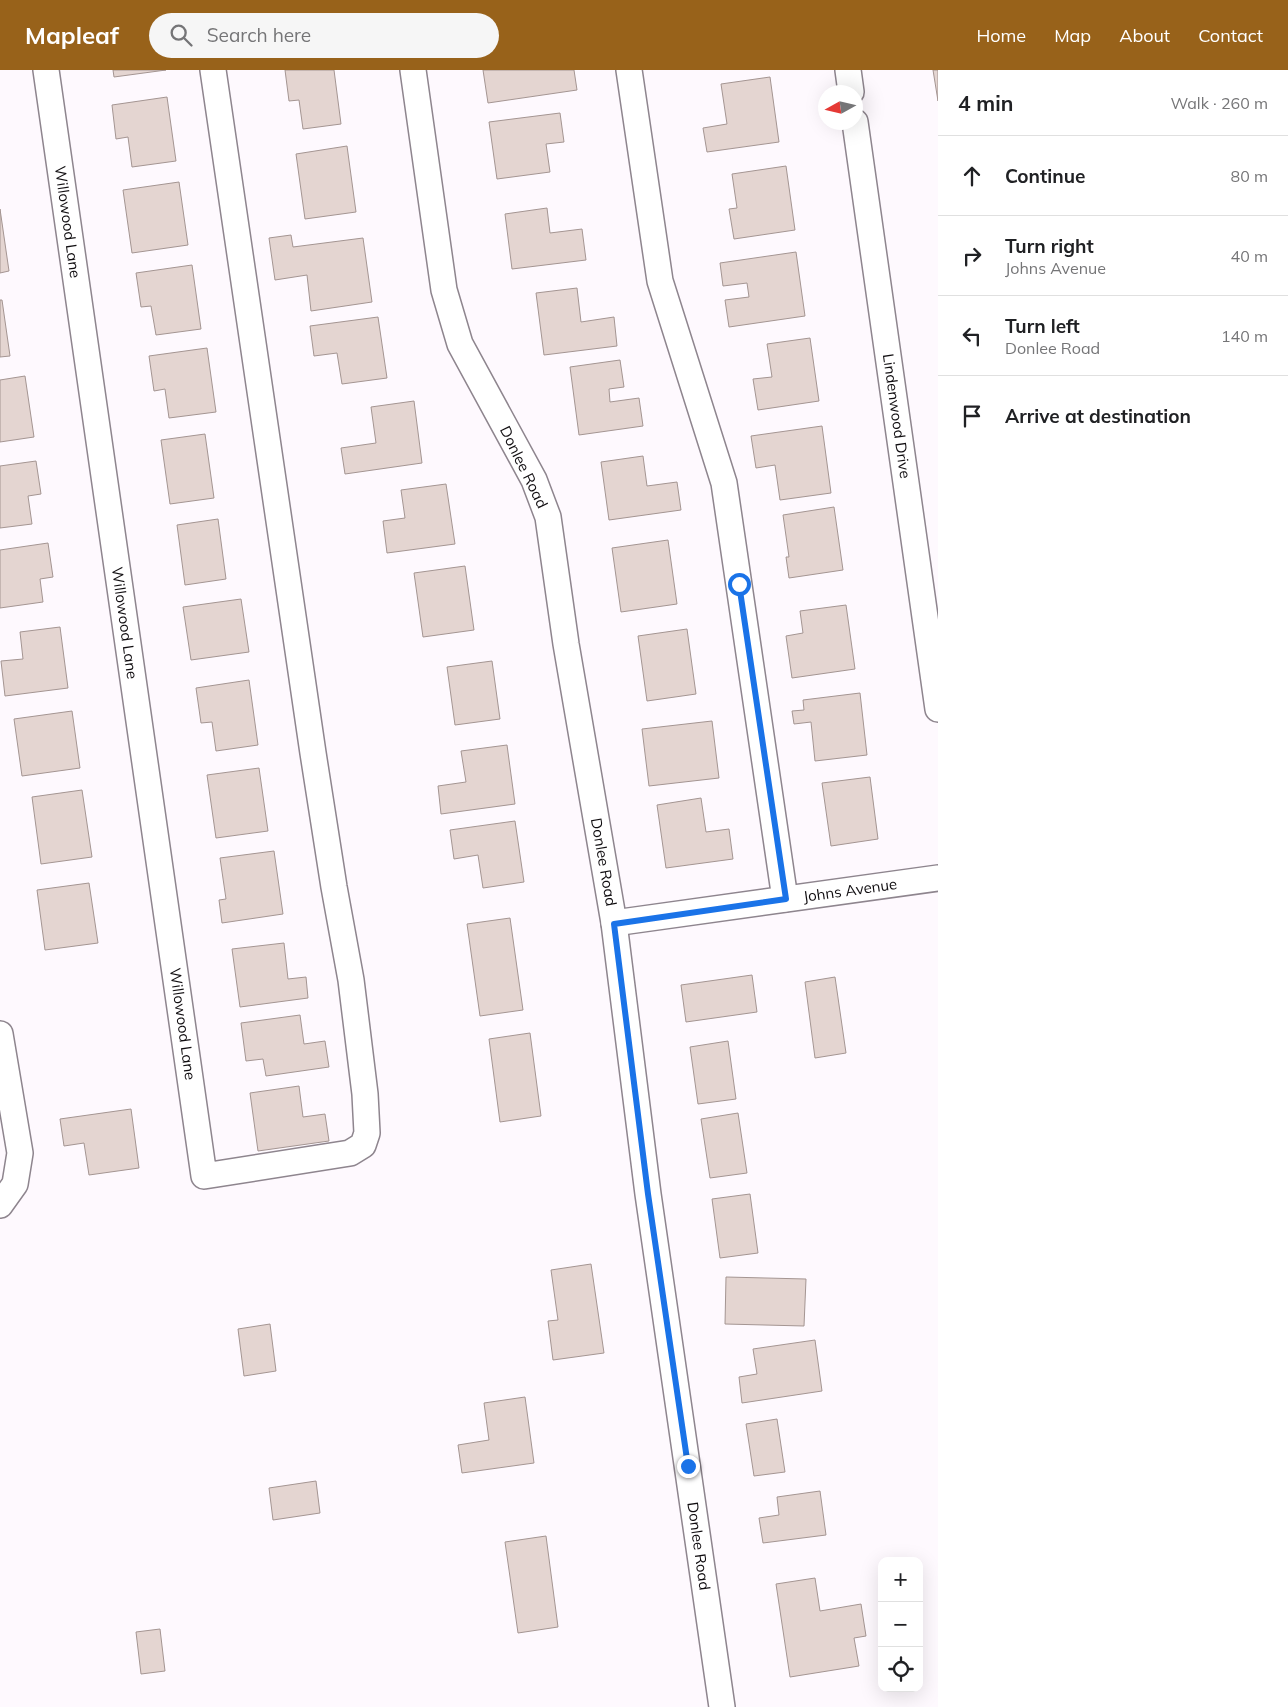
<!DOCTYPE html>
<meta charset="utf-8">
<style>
:root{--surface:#fff;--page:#f6f6f6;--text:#202124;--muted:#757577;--line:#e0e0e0;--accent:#98621a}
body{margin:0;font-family:Mulish,sans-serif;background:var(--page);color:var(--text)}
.controls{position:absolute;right:15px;bottom:15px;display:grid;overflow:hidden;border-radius:10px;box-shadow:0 5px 20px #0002}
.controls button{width:45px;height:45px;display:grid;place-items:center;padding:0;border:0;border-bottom:1px solid var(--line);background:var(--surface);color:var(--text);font:25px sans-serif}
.compass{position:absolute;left:818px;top:15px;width:45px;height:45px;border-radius:50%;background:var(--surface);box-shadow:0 5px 20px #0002;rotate:262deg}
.stop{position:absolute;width:15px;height:15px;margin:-11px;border:4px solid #1a73e8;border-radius:50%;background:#fff}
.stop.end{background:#1a73e8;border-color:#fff;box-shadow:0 1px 5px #0008}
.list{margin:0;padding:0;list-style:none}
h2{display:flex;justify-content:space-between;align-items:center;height:65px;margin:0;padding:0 20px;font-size:21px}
h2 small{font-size:16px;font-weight:400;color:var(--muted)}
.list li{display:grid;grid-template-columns:32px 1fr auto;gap:15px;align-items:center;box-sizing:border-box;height:80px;padding:0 20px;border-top:1px solid var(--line)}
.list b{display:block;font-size:19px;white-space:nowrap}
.list p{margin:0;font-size:16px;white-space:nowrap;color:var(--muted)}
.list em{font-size:16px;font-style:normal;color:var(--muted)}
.icon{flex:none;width:28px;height:28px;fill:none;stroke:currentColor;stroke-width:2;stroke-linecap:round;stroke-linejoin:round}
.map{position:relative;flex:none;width:938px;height:1637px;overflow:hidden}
header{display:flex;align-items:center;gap:30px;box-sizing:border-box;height:70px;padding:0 25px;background:var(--accent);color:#fff}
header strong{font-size:24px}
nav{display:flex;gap:28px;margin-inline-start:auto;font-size:18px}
.search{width:350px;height:45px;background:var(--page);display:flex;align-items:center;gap:12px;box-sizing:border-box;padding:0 18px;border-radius:28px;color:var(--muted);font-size:19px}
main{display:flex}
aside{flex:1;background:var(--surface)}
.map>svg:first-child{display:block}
.building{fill:#e4d5d1;stroke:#a49592}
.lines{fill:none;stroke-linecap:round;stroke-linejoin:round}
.minor-casing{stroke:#8e858e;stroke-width:28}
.minor{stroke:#fff;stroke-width:25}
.route{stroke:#1a73e8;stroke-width:6}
.labels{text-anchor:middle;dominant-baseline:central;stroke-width:4.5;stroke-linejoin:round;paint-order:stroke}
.street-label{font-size:15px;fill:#100d10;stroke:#fff}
</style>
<header>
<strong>Mapleaf</strong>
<div class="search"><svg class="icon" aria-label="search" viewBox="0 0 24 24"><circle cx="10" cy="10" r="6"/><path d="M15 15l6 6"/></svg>Search here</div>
<nav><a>Home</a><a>Map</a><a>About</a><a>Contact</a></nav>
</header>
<main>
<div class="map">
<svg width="938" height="1637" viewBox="0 0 938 1637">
<rect width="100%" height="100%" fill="#fef9fe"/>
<g class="building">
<path d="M113 0H166L114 7Z"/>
<path d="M285 0H334L341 54 303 59 299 30 289 31Z"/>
<path d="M483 0H574L577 20 488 33Z"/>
<path d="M933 0H938V31Z"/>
<path d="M770 7 779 72 707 82 703 58 727 54 721 14Z"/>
<path d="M167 27 176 91 132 97 128 67 116 69 112 35Z"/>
<path d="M560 43 564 72 546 74 550 102 497 109 489 52Z"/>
<path d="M347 76 356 142 305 149 296 84Z"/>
<path d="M786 96 795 160 734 169 729 139 737 138 732 104Z"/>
<path d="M179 112 188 175 132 183 123 120Z"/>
<path d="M547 138 550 163 582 159 586 190 512 199 505 144Z"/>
<path d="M0 139 9 201 0 203Z"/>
<path d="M291 165 293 177 363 168 372 232 311 241 307 205 275 210 269 168Z"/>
<path d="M796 182 805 246 729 257 725 230 749 227 747 213 723 216 720 193Z"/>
<path d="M192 195 201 259 156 265 151 236 141 237 136 203Z"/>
<path d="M577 218 581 252 614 247 617 276 544 285 536 223Z"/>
<path d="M0 230H2L10 286 0 287Z"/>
<path d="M378 247 387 308 342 314 337 283 314 286 310 256Z"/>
<path d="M810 268 819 331 758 340 753 309 772 307 767 274Z"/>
<path d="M207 278 216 342 169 348 165 319 154 321 149 286Z"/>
<path d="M620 290 624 317 609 319 610 332 639 328 643 356 579 365 570 297Z"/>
<path d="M25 306 34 367 0 372V310Z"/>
<path d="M414 331 422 393 345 404 341 378 376 373 371 337Z"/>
<path d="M822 356 831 423 780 430 775 395 756 398 751 366Z"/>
<path d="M205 364 214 428 170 434 161 370Z"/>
<path d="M643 386 647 416 677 412 681 440 609 450 601 392Z"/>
<path d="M36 391 41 424 28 426 32 454 0 458V396Z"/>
<path d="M446 414 455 474 387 483 383 451 405 448 401 420Z"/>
<path d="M834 437 843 500 789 508 786 487H789L783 445Z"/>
<path d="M218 449 226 509 185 515 177 455Z"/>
<path d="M668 470 677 534 621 542 612 478Z"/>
<path d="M48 473 53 507 40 509 43 532 0 538V480Z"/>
<path d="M465 496 474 560 423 567 414 503Z"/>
<path d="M241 529 249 582 191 590 183 537Z"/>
<path d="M846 535 855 599 792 608 786 566 803 563 800 541Z"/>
<path d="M60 557 68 618 5 626 1 591 23 589 20 562Z"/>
<path d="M687 559 696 624 647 631 638 566Z"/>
<path d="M492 591 500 649 455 655 447 597Z"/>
<path d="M249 610 258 675 216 681 212 652 201 653 196 618Z"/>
<path d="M860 623 867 685 815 691 811 652 794 654 792 641 804 640 803 630Z"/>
<path d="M72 641 80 698 22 706 14 649Z"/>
<path d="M712 651 719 708 649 716 642 659Z"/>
<path d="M507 675 515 734 441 744 438 716 466 712 461 681Z"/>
<path d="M259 698 268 761 216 768 207 705Z"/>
<path d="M870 707 878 769 831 776 822 713Z"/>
<path d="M82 720 92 787 41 794 32 727Z"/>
<path d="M701 728 706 762 729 759 733 789 666 798 657 735Z"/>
<path d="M515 751 524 812 483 818 478 785 454 789 450 760Z"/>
<path d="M274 781 283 844 222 853 219 830 226 829 220 788Z"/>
<path d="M89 813 98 873 45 880 37 820Z"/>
<path d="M510 848 523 940 480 946 467 854Z"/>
<path d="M284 873 288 909 306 907 308 928 240 937 232 879Z"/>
<path d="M752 905 757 942 686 952 681 915Z"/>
<path d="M835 907 846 983 815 988 805 912Z"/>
<path d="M300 945 304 974 325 971 329 997 266 1006 263 989 246 991 241 953Z"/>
<path d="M530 963 541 1046 500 1052 489 969Z"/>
<path d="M728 971 736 1029 698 1034 690 977Z"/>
<path d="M299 1016 303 1047 325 1044 329 1071 258 1081 250 1023Z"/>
<path d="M131 1039 139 1098 89 1105 84 1073 64 1076 60 1049Z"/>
<path d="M738 1043 747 1103 710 1108 701 1049Z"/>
<path d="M750 1124 758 1183 720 1188 712 1129Z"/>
<path d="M591 1194 604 1283 553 1290 548 1251 558 1250 551 1200Z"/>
<path d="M726 1207 806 1209 804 1256 725 1254Z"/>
<path d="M270 1254 276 1301 244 1306 238 1259Z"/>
<path d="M815 1270 822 1321 742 1333 739 1307 757 1304 753 1279Z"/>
<path d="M525 1327 534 1393 462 1403 458 1375 489 1370 484 1333Z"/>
<path d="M777 1349 785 1402 754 1406 746 1354Z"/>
<path d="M316 1411 320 1443 273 1450 269 1418Z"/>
<path d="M820 1421 826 1465 763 1473 759 1448 779 1445 777 1427Z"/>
<path d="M546 1466 558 1557 518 1563 505 1472Z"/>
<path d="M815 1508 820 1541 861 1534 866 1566 854 1568 859 1596 790 1607 776 1514Z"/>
<path d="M160 1559 165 1601 141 1604 136 1562Z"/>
</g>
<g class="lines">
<g class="minor-casing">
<g id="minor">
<path d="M46 0 204 1106 350 1083 363 1075 367 1063 365 1024 351 910 334 817 313 683 213 0"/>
<path d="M413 0 444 220 460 274 534 410 548 447 566 574 614 853 648 1124 722 1637"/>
<path d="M629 0 660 211 724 413 785 829"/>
<path d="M848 0 851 22"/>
<path d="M855 52 938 639"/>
<path d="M614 853 938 808"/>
<path d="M0 964 20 1083 15 1114 0 1135"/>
</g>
</g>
<use href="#minor" class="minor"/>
</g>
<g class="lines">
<path class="route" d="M688 1396 648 1124 614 854 786 829 739 514"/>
</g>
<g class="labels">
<g class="street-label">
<text transform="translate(68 152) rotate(82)">Willowood Lane</text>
<text transform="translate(897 346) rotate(82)">Lindenwood Drive</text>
<text transform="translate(524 397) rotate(64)">Donlee Road</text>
<text transform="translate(125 553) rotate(82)">Willowood Lane</text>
<text transform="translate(604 792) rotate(80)">Donlee Road</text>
<text transform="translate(850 820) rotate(-8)">Johns Avenue</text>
<text transform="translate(183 954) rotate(82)">Willowood Lane</text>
<text transform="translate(699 1476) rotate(82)">Donlee Road</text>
</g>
</g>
</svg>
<div class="controls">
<button>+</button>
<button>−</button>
<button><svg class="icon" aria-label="locate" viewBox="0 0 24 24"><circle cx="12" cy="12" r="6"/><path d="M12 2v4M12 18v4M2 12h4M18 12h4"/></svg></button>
</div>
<svg class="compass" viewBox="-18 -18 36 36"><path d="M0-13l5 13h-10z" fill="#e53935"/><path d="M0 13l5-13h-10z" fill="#757577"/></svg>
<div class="stop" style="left:739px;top:514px"></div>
<div class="stop end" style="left:688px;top:1396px"></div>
</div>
<aside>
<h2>4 min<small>Walk · 260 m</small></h2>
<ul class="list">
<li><svg class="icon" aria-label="ahead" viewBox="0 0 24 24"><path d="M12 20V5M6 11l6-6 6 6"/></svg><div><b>Continue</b></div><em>80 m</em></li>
<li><svg class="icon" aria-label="right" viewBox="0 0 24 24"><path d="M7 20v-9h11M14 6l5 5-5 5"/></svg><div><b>Turn right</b><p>Johns Avenue</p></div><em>40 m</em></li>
<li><svg class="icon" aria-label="left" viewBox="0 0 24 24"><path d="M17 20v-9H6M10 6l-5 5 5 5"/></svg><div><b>Turn left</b><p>Donlee Road</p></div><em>140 m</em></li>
<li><svg class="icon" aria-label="arrive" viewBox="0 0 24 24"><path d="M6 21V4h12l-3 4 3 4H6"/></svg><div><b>Arrive at destination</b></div></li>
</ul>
</aside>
</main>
